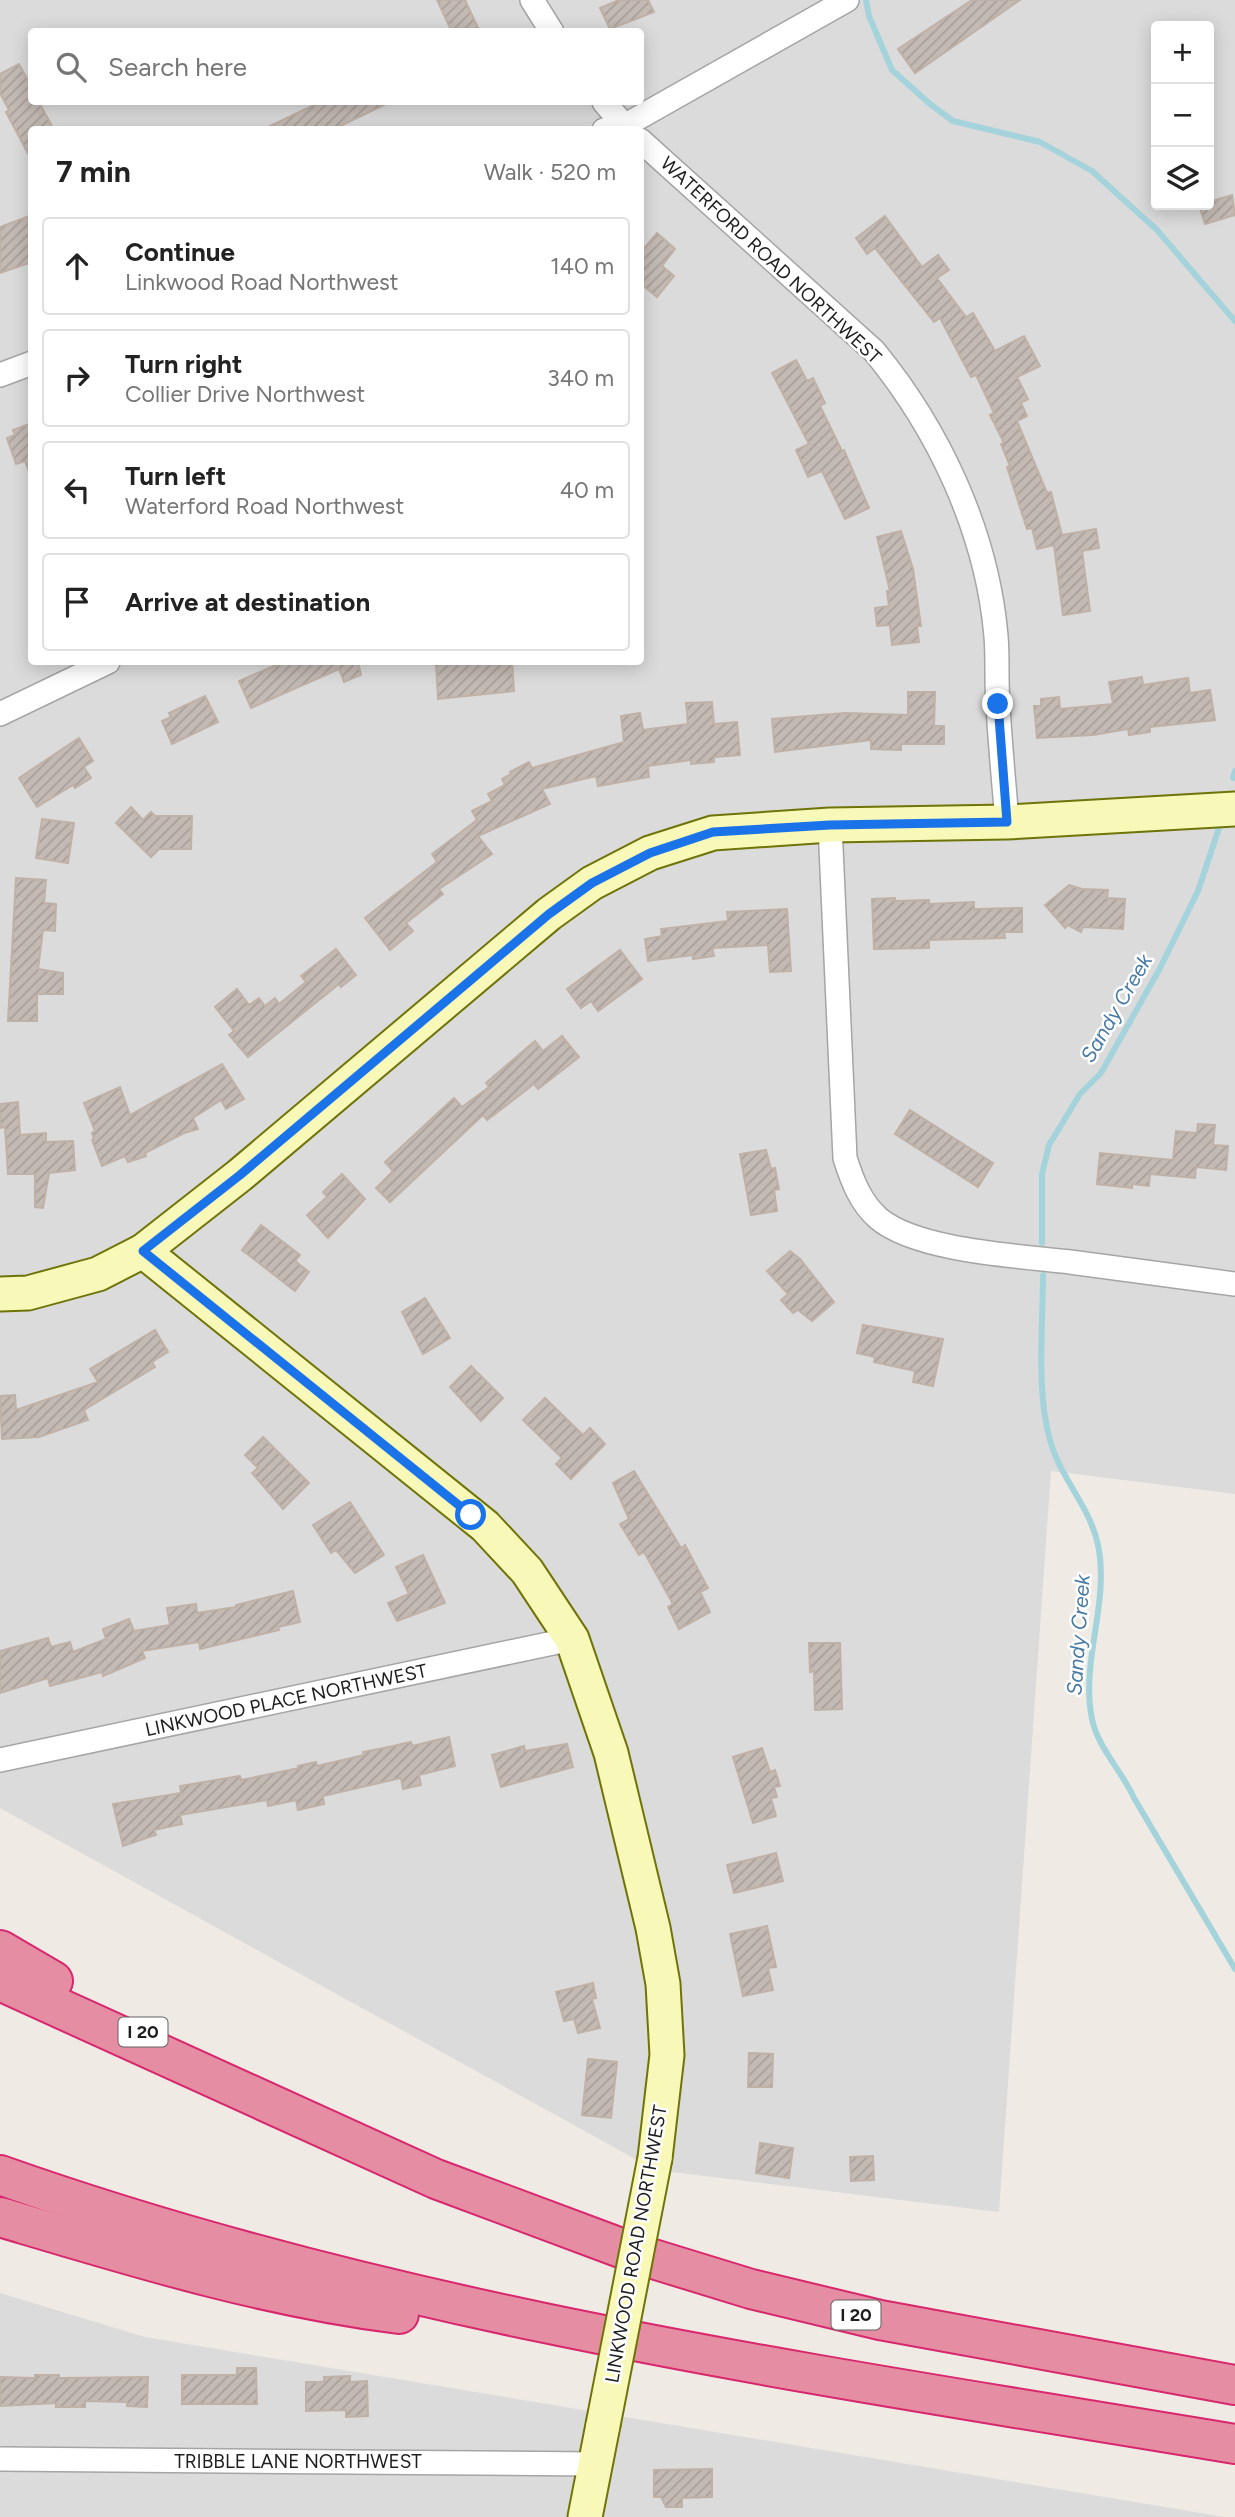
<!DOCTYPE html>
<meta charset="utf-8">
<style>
:root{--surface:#fff;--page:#f6f6f6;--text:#222;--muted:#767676;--line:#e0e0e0}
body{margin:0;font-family:Figtree,sans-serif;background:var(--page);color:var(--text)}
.controls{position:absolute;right:21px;top:21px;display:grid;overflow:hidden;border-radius:7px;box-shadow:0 4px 18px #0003}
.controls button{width:63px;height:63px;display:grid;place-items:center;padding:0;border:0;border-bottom:2px solid var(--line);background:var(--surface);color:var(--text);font:35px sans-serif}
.stop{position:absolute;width:21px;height:21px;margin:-16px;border:5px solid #1a73e8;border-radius:50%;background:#fff}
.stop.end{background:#1a73e8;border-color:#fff;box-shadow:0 2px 7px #0008}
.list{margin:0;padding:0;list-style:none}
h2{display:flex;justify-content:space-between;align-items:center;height:91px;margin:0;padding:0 28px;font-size:30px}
h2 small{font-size:23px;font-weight:400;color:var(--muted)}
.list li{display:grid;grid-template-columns:46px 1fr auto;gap:21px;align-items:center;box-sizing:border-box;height:98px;margin:0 14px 14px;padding:0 14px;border:2px solid var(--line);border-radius:7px}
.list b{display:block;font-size:26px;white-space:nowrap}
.list p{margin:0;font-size:23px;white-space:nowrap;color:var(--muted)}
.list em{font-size:23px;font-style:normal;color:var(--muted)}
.icon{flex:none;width:38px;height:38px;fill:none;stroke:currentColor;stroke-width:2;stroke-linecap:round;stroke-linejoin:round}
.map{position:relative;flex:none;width:1235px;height:2517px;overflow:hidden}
.search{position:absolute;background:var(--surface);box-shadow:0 4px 18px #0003;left:28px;top:28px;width:616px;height:77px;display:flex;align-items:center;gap:18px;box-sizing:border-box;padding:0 24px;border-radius:7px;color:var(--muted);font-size:26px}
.panel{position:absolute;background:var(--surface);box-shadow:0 4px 18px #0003;left:28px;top:126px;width:616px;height:539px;border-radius:7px}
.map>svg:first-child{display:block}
.residential{fill:#dcdbdb;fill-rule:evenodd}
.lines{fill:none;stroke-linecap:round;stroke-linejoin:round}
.stream{stroke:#a5d3dc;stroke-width:6}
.building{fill:url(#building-hatch);stroke:#c0b1a7;stroke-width:2}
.street-casing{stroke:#a5a5a5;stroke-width:26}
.secondary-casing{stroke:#6e7407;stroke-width:37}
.highway-casing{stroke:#d8276d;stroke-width:42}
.street{stroke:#fff;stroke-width:23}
.secondary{stroke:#f8f8b9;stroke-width:33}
.highway{stroke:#e58da2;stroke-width:38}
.secondary-bridge-casing{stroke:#6e7407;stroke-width:37;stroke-linecap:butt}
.secondary-bridge{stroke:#f8f8b9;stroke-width:33}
.route{stroke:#1a73e8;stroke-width:9}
.labels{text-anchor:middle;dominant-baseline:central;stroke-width:5;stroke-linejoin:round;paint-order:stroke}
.shield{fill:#fff;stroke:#626262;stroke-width:2}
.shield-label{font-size:18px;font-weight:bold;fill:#1e1e1e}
.street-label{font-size:19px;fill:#1e1e1e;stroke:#fff}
.water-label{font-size:21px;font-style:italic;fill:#497ba5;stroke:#fff}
</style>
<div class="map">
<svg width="1235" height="2517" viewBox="0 0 1235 2517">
<defs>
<pattern id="building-hatch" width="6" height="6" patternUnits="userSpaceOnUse" patternTransform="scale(1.75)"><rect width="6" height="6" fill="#c4bab4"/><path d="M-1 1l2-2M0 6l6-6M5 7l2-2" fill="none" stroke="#a89f9a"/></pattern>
</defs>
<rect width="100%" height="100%" fill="#efebe4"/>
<g class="residential">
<path d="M0 0H1235V1494L1051 1471 999 2212 655 2170 0 1808ZM1156 26H1209V205H1156ZM32 32H640V102H32ZM32 130H640V662H32Z"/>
<path d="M0 2293 145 2337 1225 2517H0Z"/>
</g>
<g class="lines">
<g class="stream">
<path d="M866 0 869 16 892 70 930 104 953 121 1040 142 1092 171 1157 230 1235 321"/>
<path d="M1233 778 1235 771"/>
<path d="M1042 1243V1174L1049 1145 1080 1094 1101 1073 1159 970 1198 891 1219 828"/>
<path d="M1043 1275C1043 1326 1036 1391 1050 1440 1060 1478 1090 1506 1098 1545 1110 1603 1080 1662 1092 1719 1098 1748 1122 1771 1134 1798L1235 1969"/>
</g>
</g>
<g class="building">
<path d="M437 0H465L480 32H452Z"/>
<path d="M619 0H648L654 12 610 29 600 8Z"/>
<path d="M972 0H1020L915 73 898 49Z"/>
<path d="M19 64 32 88V102H39L54 130H32V161L6 112 9 110 0 93V74Z"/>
<path d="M320 102H390L332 130H262Z"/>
<path d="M1232 195 1235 215 1205 224 1199 205Z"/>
<path d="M32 215V262L0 273V227Z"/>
<path d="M885 216 922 267 938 255 949 270 937 278 966 317 973 313 995 351 1024 336 1040 366 1017 377 1028 399 1021 403 1027 416 1017 421 1047 493 1051 492 1062 535 1096 529 1099 548 1082 551 1090 611 1063 615 1054 545 1037 549 1032 528 1027 529 1007 467 1010 466 1001 444 1004 443 990 415 994 413 976 375 971 377 940 318 934 322 875 248 867 254 856 238Z"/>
<path d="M657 233 675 249 662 266 674 276 657 297 640 283V253Z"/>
<path d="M796 360 807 381 813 378 825 403 820 406 842 451 844 450 869 508 845 519 822 471 808 477 796 450 809 444 772 373Z"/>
<path d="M32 423V474H30L25 461 16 464 7 438 15 435 13 430Z"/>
<path d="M901 531 913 569 921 626H917L919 642 892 645 890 625 877 626 875 608 889 606 887 591H890L877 537Z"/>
<path d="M283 662H358L361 675 344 682 339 669 251 708 239 681Z"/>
<path d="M462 662H512L514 691 438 699 436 663Z"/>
<path d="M1142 677 1143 685 1188 678 1190 693 1210 690 1215 720 1150 727V732L1129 735 1128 729 1093 735 1037 738 1034 706H1041V699L1059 697 1060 709 1113 704 1109 682Z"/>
<path d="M908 692H935L934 726H944V744H901V750L871 749V740L775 752 772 719 845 713 908 715Z"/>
<path d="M205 696 218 722 172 744 162 721 171 717 169 713Z"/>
<path d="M712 702 714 724 737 722 740 755 714 757V762L691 764V760L648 766 649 777 598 786 596 776 542 789 550 804 478 836 492 854 439 889 443 894 406 923 413 931 390 950 365 918 437 862 432 854 477 820 472 811 492 801 488 794 505 785 502 779 511 774 510 772 529 762 532 768 624 742 621 716 640 713 643 730 688 724 686 703Z"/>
<path d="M79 738 93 761 84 767 91 778 75 788 73 785 37 807 19 778Z"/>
<path d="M131 807 143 820 151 812 155 816H192L191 849H159L151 857 116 823Z"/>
<path d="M42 819 74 823 68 863 36 858Z"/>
<path d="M16 878 46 880 44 903 56 904 55 931 43 930 38 969 63 973V994H37V1021H8Z"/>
<path d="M1069 885 1082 889 1108 890 1107 898 1125 899 1123 929 1083 927 1081 932 1068 925 1065 928 1045 905Z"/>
<path d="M895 898V901L929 900V904L974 902V909L1022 908V932H1004L1005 938 929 940V948L874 949 872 899Z"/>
<path d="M787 909 791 971 770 972 768 945 712 948 714 956 693 959V955L648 961 645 939 662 936 661 929 728 921 727 912Z"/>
<path d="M336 949 356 975 341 987 339 984 248 1057 229 1035 234 1031 215 1007 237 989 249 1005 259 998 265 1006 275 998 279 1004 306 982 301 976Z"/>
<path d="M620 950 642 979 598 1011 591 1001 581 1008 567 989Z"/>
<path d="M562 1036 579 1057 538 1089 534 1084 487 1120 483 1115 390 1202 376 1188 393 1171 385 1162 454 1098 462 1107 489 1087 486 1083 535 1041 543 1051Z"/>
<path d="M222 1064 244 1099 226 1109 221 1100 193 1118 198 1129 184 1133 145 1153 146 1156 128 1162 125 1156 102 1166 92 1140 94 1139 92 1133 95 1131 84 1103 120 1087 130 1115Z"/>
<path d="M18 1102 20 1135 46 1133V1142L73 1141 75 1170 49 1173 43 1208 35 1207V1174H8L5 1127 0 1128V1104Z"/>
<path d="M910 1110 993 1163 978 1187 895 1134Z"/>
<path d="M1198 1124 1215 1125 1213 1145 1228 1146 1226 1170 1196 1167 1195 1178 1150 1174 1149 1186 1132 1184V1188L1097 1184 1100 1153 1173 1160 1176 1131 1197 1133Z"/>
<path d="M766 1150 771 1169 775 1168 779 1189 774 1190 777 1211 751 1215 740 1154Z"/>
<path d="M342 1174 365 1199 328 1238 307 1215 327 1197 323 1192Z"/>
<path d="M261 1225 300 1255 295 1261 309 1272 295 1291 242 1250Z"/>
<path d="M790 1251 800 1259 834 1302 812 1321 798 1310 793 1313 781 1300 788 1294 767 1271Z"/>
<path d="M425 1298 450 1338 423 1354 402 1312Z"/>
<path d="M863 1325 943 1339 933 1386 913 1382 915 1371 874 1362 875 1357 857 1353Z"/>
<path d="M155 1330 168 1352 152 1362 155 1367 84 1410 88 1420 39 1437 2 1439 0 1396 15 1395 16 1410 98 1382 90 1369Z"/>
<path d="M471 1366 503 1398 481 1421 450 1387Z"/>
<path d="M545 1398 583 1435 590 1428 605 1444 571 1479 556 1464 562 1458 523 1420Z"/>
<path d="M263 1437 309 1483 283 1509 252 1473 258 1468 245 1455Z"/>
<path d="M634 1471 681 1548 685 1545 708 1588 700 1592 710 1612 679 1629 668 1607 673 1604 644 1552 639 1555 620 1524 629 1519 613 1483Z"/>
<path d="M350 1502 384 1555 355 1573 336 1550 331 1553 313 1525Z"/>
<path d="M423 1555 445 1603 397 1621 388 1603 409 1594 396 1567Z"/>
<path d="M293 1591 300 1622 278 1627 279 1630 200 1649 199 1642 142 1651 145 1658 103 1676 102 1672 50 1686 48 1678 0 1693V1651L48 1638 51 1647 70 1642 73 1652 106 1639 103 1629 129 1619 134 1631 170 1625 167 1608 196 1604 197 1613 236 1607V1605Z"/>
<path d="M809 1643H840L842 1709 815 1710 814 1671 810 1672Z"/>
<path d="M449 1737 455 1766 419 1775 421 1785 403 1789 401 1778 323 1796 324 1804 298 1810 296 1800 268 1806 267 1800 180 1815 182 1824 154 1830 156 1835 123 1846 113 1804 181 1793 180 1786 240 1776 241 1780 299 1768 298 1766 316 1762 317 1766 364 1755 363 1752 384 1748 411 1742 412 1746Z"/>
<path d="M567 1744 573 1767 501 1787 492 1755 524 1746 525 1751Z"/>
<path d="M762 1748 770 1772 775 1770 780 1786 774 1787 777 1797 771 1798 776 1816 753 1823 733 1757Z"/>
<path d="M776 1853 783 1881 734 1893 727 1865Z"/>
<path d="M767 1926 776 1967 768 1968 773 1990 743 1996 730 1934Z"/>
<path d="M593 1983 596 1998 592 1999 600 2028 578 2033 574 2019 564 2021 556 1992Z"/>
<path d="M749 2053 773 2054 772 2087H748Z"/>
<path d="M588 2059 617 2062 611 2118 582 2115Z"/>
<path d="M760 2143 793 2148 789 2178 756 2173Z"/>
<path d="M873 2156 874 2180 851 2181 850 2157Z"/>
<path d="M237 2368H256L257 2404H182V2375H237Z"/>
<path d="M35 2375H59V2378L148 2377 147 2407 127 2406V2402L85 2401V2407H56V2403L0 2406V2377L35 2378Z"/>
<path d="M350 2376V2382L367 2381 368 2416 346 2417V2410L306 2411V2382H324V2377Z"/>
<path d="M712 2469V2497L682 2498V2507H666L661 2497H654V2470Z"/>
</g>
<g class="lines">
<g class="street-casing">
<g id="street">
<path d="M532 0 552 32"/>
<path d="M604 102 628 130"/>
<path d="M604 130 624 126 847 0"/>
<path d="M640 140 874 351C939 430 987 532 996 636 998 659 996 682 998 705 1000 744 1004 783 1007 822"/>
<path d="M0 375 32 363"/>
<path d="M0 714 108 662"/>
<path d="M830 825 845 1158C852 1180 860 1202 878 1218 916 1251 1020 1256 1070 1262 1125 1269 1180 1277 1235 1284"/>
<path d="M0 1760 572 1639"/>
<path d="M0 2459 595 2464"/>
</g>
</g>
<g class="secondary-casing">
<g id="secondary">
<path d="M143 1251 485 1526 527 1571 572 1639 611 1753 653 1928 663 1984 667 2055 655 2158"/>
<path d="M0 1294 28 1293 98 1274 143 1251 240 1175 549 914 592 883 650 853 713 833 830 825 1007 822 1235 809"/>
<path d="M585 2517 603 2425"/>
</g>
</g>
<g class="highway-casing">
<g id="highway">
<path d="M0 1950 53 1981"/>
<path d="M0 1981 436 2179 637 2254 751 2289 880 2320 1235 2385"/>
<path d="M0 2175C398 2316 820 2375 1235 2444"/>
<path d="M0 2217C131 2256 263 2297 399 2314"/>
</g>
</g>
<use href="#street" class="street"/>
<use href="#secondary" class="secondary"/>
<use href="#highway" class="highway"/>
<g class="secondary-bridge-casing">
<path id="secondary-bridge" d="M603 2425 655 2158"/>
</g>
<use href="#secondary-bridge" class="secondary-bridge"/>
</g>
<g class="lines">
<path class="route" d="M471 1515 143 1251 240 1175 549 914 592 883 650 853 713 832 830 825 1007 822 998 704"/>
</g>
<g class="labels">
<g class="shield">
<rect x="118.5" y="2017.5" width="49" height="29" rx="5"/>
<rect x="831.5" y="2300.5" width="49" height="29" rx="5"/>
</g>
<g class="shield-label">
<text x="143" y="2032">I 20</text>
<text x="856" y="2315">I 20</text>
</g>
<g class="street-label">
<text transform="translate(771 260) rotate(43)">WATERFORD ROAD NORTHWEST</text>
<text transform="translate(286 1700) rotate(-12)">LINKWOOD PLACE NORTHWEST</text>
<text transform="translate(636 2244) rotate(-80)">LINKWOOD ROAD NORTHWEST</text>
<text x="298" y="2461">TRIBBLE LANE NORTHWEST</text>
</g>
<g class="water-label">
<text transform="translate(1116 1008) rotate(-60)">Sandy Creek</text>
<text transform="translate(1078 1635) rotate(-86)">Sandy Creek</text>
</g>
</g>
</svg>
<div class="controls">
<button>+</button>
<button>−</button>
<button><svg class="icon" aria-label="layers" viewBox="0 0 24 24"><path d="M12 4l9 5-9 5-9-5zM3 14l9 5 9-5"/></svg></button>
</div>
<div class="stop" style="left:471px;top:1515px"></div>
<div class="stop end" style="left:998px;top:704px"></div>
<div class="search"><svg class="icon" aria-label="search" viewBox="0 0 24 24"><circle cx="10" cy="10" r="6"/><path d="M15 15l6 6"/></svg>Search here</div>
<section class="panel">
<h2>7 min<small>Walk · 520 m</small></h2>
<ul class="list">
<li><svg class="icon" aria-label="ahead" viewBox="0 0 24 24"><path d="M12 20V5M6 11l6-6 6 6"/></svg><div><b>Continue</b><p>Linkwood Road Northwest</p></div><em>140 m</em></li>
<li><svg class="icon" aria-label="right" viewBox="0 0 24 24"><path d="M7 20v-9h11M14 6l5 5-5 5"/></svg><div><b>Turn right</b><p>Collier Drive Northwest</p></div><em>340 m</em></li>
<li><svg class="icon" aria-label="left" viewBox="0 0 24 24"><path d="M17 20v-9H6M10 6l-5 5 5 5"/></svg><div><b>Turn left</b><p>Waterford Road Northwest</p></div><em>40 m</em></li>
<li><svg class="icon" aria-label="arrive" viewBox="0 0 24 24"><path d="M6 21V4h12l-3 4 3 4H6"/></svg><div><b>Arrive at destination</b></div></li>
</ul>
</section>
</div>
